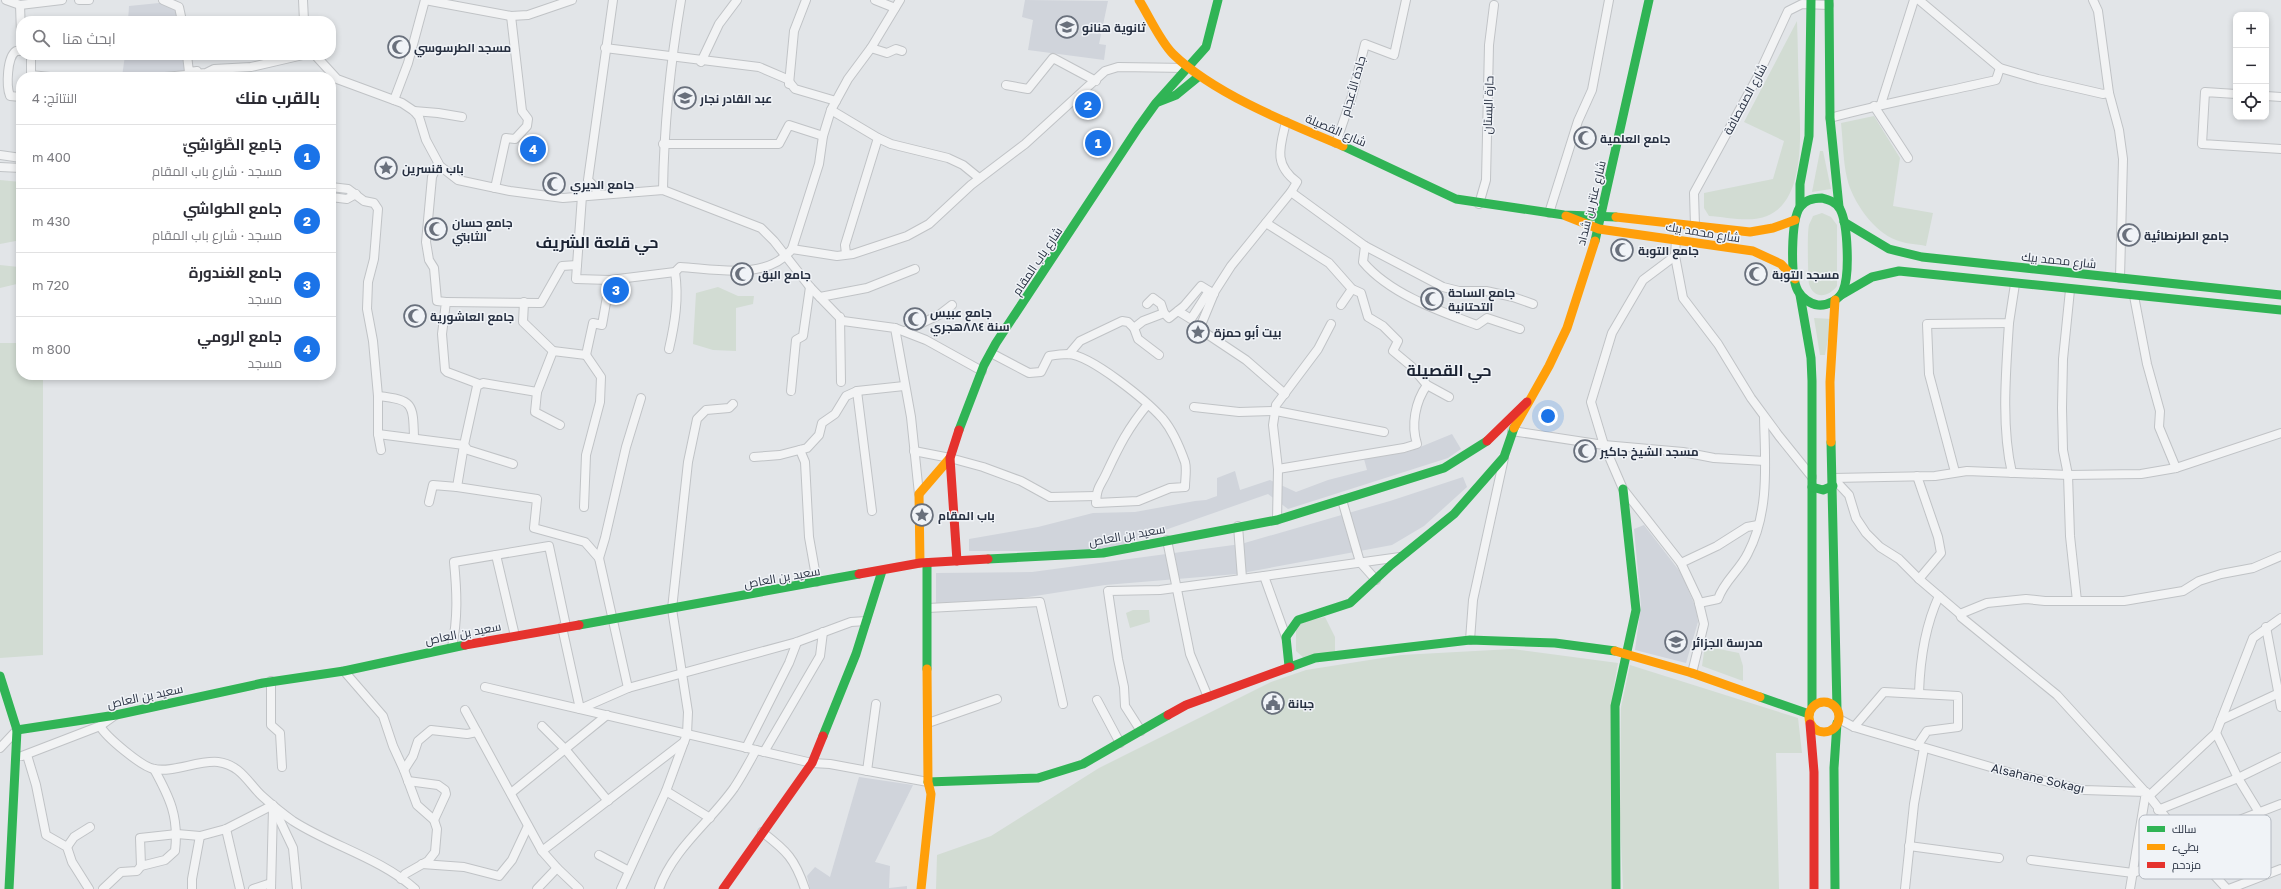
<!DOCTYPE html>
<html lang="ar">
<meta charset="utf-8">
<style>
:root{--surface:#fff;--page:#f2f2f3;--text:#2b2b33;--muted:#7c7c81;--line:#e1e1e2;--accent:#1a73e8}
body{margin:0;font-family:"Golos Text",Cairo,sans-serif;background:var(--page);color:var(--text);direction:rtl}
.controls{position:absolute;right:12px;top:12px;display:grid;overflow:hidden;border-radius:8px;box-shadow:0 2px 6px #0003}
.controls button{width:36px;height:36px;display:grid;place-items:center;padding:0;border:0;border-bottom:1px solid var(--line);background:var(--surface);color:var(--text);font:20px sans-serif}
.you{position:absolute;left:1548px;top:416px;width:14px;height:14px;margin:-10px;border:3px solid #fff;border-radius:50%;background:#1a73e8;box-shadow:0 0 0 6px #1a73e833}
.badge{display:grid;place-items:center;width:26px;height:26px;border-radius:50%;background:var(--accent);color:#fff;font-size:13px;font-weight:700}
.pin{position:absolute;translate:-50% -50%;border:2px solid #fff;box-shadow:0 1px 4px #0006}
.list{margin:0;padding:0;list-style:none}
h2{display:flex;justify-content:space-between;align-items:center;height:52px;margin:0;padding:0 16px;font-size:17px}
h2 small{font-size:13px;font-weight:400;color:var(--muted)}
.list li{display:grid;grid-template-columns:26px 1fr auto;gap:12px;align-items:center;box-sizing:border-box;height:64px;padding:0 16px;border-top:1px solid var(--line)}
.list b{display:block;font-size:15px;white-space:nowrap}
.list p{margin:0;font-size:13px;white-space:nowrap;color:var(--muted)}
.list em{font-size:13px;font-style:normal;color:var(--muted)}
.icon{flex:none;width:22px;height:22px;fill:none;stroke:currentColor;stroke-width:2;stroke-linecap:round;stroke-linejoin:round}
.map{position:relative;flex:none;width:2281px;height:889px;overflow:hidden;direction:ltr}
.search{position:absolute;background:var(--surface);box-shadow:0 2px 6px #0003;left:16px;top:16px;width:320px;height:44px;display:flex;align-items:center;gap:10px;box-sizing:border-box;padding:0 14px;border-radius:16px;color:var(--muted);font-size:15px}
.panel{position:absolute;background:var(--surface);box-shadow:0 2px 6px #0003;left:16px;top:72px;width:320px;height:308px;border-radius:16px;direction:rtl}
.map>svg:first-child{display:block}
.built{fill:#d0d4db}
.green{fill:#d2dcd3}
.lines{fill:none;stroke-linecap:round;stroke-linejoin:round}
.street-casing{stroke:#c0c3c6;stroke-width:10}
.street{stroke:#f2f3f4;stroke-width:8}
.fast{stroke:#30b455;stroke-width:9}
.slow{stroke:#ff9f0a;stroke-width:9}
.jam{stroke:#e5322d;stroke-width:9}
.labels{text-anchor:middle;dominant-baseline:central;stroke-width:3;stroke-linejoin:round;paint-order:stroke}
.poi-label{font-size:12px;font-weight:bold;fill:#283142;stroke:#f0f3f7;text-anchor:start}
.street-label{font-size:12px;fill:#283142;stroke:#f0f3f7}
.district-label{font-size:16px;font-weight:bold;fill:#1a2232;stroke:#f0f3f7}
.key{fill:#f0f3f7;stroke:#b4b9c1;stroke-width:1}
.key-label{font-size:11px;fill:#283142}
</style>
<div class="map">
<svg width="2281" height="889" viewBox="0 0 2281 889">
<rect width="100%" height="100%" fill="#e2e5e8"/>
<g class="built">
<path d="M1025 0 1108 1 1099 44 1106 45 1104 60 1028 50 1033 20 1022 17Z"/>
<path d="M159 3 168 4 180 12 181 21H128L129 6Z"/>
<path d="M125 55H185L186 71 122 77Z"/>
<path d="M1452 434 1461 449 1448 458 1288 509 1268 494 1105 551H969V539L1038 527 1093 513 1135 512 1195 501 1206 500 1217 496V478L1235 471 1240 490 1270 480 1296 492 1328 480 1367 470 1364 459 1408 452Z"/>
<path d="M1463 477 1467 487 1424 526 1392 545 1237 574 1105 585 1016 599 936 603V573L1032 572 1241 544 1390 501Z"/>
<path d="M1644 525 1681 573 1696 608 1698 622 1686 663 1635 650 1641 605 1634 529Z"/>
<path d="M859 777 913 785 875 862 890 866 889 888 907 886V889H810L807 876 815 867 830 877Z"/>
</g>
<g class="green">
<path d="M1797 21C1798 46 1798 70 1799 94 1800 129 1807 200 1767 216 1751 223 1726 217 1709 216L1704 208V193L1773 179 1784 141 1744 122Z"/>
<path d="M1874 116 1900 158 1893 206 1933 213 1926 246C1917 244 1905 244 1896 240 1874 232 1852 201 1847 178 1843 161 1843 141 1841 123Z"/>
<path d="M1820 151H1823L1831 189 1812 192Z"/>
<path d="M0 180 21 182V240L0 244Z"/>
<path d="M1822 213 1831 217 1837 225V286C1829 297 1814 300 1809 284 1808 278 1807 231 1809 225 1810 222 1812 219 1813 216Z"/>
<path d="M0 265 19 267 21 283 0 288Z"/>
<path d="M718 287 738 296H754L753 304 736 308V351L713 350 693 344 696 293Z"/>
<path d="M1814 318 1832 319 1825 355H1820Z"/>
<path d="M0 343H21V375H43V655L0 658Z"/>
<path d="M1133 610H1149L1150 622 1130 628 1126 613Z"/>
<path d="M1325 617 1335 637V651L1304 658 1296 651V630L1301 622Z"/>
<path d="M1709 647 1739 653 1743 666V681L1702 666 1704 652Z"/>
<path d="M1512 649 1618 663 1613 692 1611 889H936L937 855 991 836 1099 768 1271 682 1306 670 1401 655Z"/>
<path d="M1630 665 1798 718 1802 753H1776L1779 889H1623L1620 817 1621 707Z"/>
</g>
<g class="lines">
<g class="street-casing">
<g id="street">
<path d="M6 0 20 5 62 0"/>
<path d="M79 0H89"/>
<path d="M163 0 179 7 182 21"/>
<path d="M303 0 304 21"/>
<path d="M425 0 511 16 528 15 572 0"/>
<path d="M875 0 895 8"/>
<path d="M1919 0 2000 68 2038 79 2103 94 2109 93"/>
<path d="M2093 0 2098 11 2109 93 2119 130 2123 159 2120 278"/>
<path d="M20 5 21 34"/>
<path d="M605 48 759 67 787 79 795 89 836 101"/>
<path d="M871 48 887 53 896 49 902 51"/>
<path d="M21 51H16C7 57 6 86 10 96L21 97"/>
<path d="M187 55 189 72 197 71"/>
<path d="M315 55 337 79 402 103 414 111 419 117 426 140 440 166 458 180 510 191 563 198 663 190 761 228 774 241 810 287 843 321 895 328 911 417 919 494"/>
<path d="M701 62 719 24 737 0"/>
<path d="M31 75 50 77"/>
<path d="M31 77V55"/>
<path d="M165 77 206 73 214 69 251 67 303 55"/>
<path d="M789 84 794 31 806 0"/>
<path d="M1006 85 1028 89 1053 58 1096 81"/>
<path d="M2236 94 2205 92 2202 144 2281 149"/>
<path d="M2266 96 2281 97"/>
<path d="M394 100 408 63 425 0"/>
<path d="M1881 104 1914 0"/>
<path d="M1874 106 1908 158"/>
<path d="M831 110 878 138 891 144 948 158 963 165 979 178"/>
<path d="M414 111 438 113 462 117"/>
<path d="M1830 118C1885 103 1940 93 1996 80L2000 68"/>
<path d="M1286 122C1280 147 1273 164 1297 182L1291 192"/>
<path d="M1336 143 1352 96 1365 44 1394 55 1406 0"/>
<path d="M663 144H779L789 125 823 136"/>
<path d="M0 155 21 158"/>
<path d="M438 163 432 177 426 242 429 260 434 268 437 301 446 302 442 334 445 370 447 372 479 384"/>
<path d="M0 167 21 168"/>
<path d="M331 187 348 189 364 201 374 203 378 209 374 259 368 282 367 309 373 341 378 396V434L381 450"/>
<path d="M495 188 506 138 515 139 527 126 528 119 522 111 511 16"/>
<path d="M663 190C664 124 670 65 681 0"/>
<path d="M597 195 596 188 588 180 613 0"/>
<path d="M582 196 576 279 610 280 675 272 680 267C715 269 767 281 792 249L819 164 823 136 831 110 848 79 871 48 900 0"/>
<path d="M331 197 347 199 356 194"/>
<path d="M1479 204 1486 180 1489 45 1494 5"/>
<path d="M1549 213 1578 121 1592 90 1609 0"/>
<path d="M1266 223 1329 263 1352 289 1361 293 1368 317 1383 326 1398 341 1393 351 1411 366 1427 385 1449 397"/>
<path d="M1695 226 1694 193 1757 78 1788 11 1802 4 1829 5"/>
<path d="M1676 239 1675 256 1683 298 1718 344 1751 398 1779 436 1812 477"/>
<path d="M1365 246 1363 262C1390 294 1439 311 1477 325L1487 318 1520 329"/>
<path d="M792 249 837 256 853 254 907 236 929 224 971 185 1025 144 1105 71 1118 67 1188 68"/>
<path d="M846 254 845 245 878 138"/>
<path d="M1675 256 1643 280 1612 333 1591 402 1604 445 1623 489 1681 563 1698 599 1704 624 1692 673"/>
<path d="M2070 290 2063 359 2062 408 2063 450 2068 475 2070 536 2077 601"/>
<path d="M2134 296 2147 364 2160 411 2159 427 2176 468"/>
<path d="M820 297 867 288 915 269"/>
<path d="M446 302 541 303 562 266 577 265"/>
<path d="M524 302 523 322 553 351"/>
<path d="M1147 304 1153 298 1161 304 1164 313"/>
<path d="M1341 305 1352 289"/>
<path d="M1178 311 1191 319 1209 291"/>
<path d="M840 317 841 382"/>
<path d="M2009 323C2006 370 2001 427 2012 473"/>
<path d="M895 328 926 340 982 371"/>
<path d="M1134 328 1138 339 1159 355"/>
<path d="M905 331 939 315 952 305"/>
<path d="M669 349C675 323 679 298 675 272"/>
<path d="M991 353 1029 373 1041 372 1049 356C1055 355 1062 354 1068 354 1091 355 1147 401 1163 419 1173 431 1180 448 1185 462 1187 469 1185 479 1185 487L1170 488 1138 501 1096 503C1097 486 1100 487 1106 474 1119 446 1128 428 1148 404"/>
<path d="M1069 354 1080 341 1122 321 1128 322 1134 328 1143 321 1164 313 1169 318 1184 306 1201 286 1214 294"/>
<path d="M791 391 796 340 803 336 810 287"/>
<path d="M857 391 872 511"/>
<path d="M1285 394 1246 360 1204 332 1201 325 1215 291 1231 266 1291 192 1365 246 1443 287 1459 291H1486L1513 297 1533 304"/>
<path d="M378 396C413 400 413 403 414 437"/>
<path d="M1194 407 1239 412 1276 411 1384 432"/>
<path d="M560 425 535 412 537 392 553 351 586 355 593 323 602 325 610 280"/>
<path d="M1512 431 1604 445 1683 452 1714 458 1765 461"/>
<path d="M378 434 464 445 468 450 513 464"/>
<path d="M800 450 805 462 809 537 817 582"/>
<path d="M914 451 950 458 983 467 1021 481 1050 497 1096 496"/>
<path d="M754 457 780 455 807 448 819 435 822 423 835 414 846 396 857 391 904 386"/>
<path d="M1278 469 1404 448 1417 444C1411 425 1415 402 1427 385"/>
<path d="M1955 472 1929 374 1927 324 2009 323 2015 284"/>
<path d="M1917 476 1938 537 1941 553 1919 579"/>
<path d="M1833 478 1849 495 1856 518 1866 533 1880 547 1899 559 1919 579 1960 614 1961 617 2057 695 2149 796 2192 851 2227 889"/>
<path d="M1833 478 1935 476 1967 471 2068 475 2141 474 2176 468 2281 433"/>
<path d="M457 487 464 445 477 386 483 383 537 392"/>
<path d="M1342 500 1360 562 1376 580"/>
<path d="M429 502 433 485 457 487 537 499 534 528 585 542 599 558 628 688"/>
<path d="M584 507 586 455 600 402 601 377 586 355"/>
<path d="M1277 520 1278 469 1273 425 1276 405 1318 349 1331 324"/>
<path d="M1238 526 1242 578"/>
<path d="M1167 540 1190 654 1208 697"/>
<path d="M496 555 515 636"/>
<path d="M599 558 605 538 626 447 641 398"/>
<path d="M1681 563 1717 546 1747 527 1758 525"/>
<path d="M1264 576 1400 557"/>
<path d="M1699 603 1718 599C1724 581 1740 570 1748 553 1770 511 1765 462 1764 417"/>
<path d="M928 608 1040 602 1063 704"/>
<path d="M1960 614 1987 603 2026 599 2045 601H2124L2183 591 2199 581 2221 574 2253 568 2281 556"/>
<path d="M562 627 580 709 628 688 797 642 851 622 866 621"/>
<path d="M2266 627 2281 707"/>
<path d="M1470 640 1473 600 1504 458"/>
<path d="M452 647C458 618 457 592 454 562L549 546 566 626"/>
<path d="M344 671 383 716 393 746 404 770 413 756 418 741 431 730 467 734 477 732"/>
<path d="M271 681V725L280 733 282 767"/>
<path d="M485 687 812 763 830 764 928 782"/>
<path d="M1919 693C1920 661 1925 626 1939 596"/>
<path d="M1097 700 1120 743"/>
<path d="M465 710 542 851 557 868 579 889"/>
<path d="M1839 719 1854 727 2011 773 2084 790 2146 792 2130 889"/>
<path d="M2221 720 2281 692"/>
<path d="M928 723 997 699"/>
<path d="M100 726C106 737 142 767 154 769 173 773 198 760 218 762 241 765 248 783 262 796 272 805 283 814 293 821 332 846 380 858 415 889"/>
<path d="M542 726 565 749 608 801"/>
<path d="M1854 727 1884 692 1958 696V727L1927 731 1917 746"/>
<path d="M1141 731 1125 706 1124 687 1118 659 1108 591 1160 590 1264 576 1286 637"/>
<path d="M2216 733 2238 778 2260 814"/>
<path d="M0 748 17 730"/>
<path d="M746 748 789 663 797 642"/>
<path d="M764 752 820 656 823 632"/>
<path d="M27 755 36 785 46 835 67 847 72 862 89 889"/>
<path d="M22 756 100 726 114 716"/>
<path d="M867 771 876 704"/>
<path d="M408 781 438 785 445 790 446 794 434 820"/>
<path d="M666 791 710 818"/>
<path d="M511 793 607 715"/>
<path d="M2149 796 2216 733 2253 638 2281 618"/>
<path d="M274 808 293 848 297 889"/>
<path d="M2158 810 2238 778 2281 757"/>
<path d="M226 829 240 889"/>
<path d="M762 832C787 851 795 859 805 889"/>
<path d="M2185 841 2281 804"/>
<path d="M1909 846 1999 858"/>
<path d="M67 847 74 837 90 827"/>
<path d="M542 851 684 742"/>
<path d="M599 855 629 871"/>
<path d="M2031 860 2133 873 2192 851"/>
<path d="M422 864 464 867 499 876 512 860 528 826"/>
<path d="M141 866 140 838 177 834 200 836 226 829 273 805"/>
<path d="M401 879 405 874 428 861 435 852 437 829 434 820 417 805 404 770"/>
<path d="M103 889 121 872 137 871 141 866 165 860 175 851C179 817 170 798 154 769"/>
<path d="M192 889V879L200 836"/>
<path d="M253 889 271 883"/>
<path d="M271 889 273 808"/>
<path d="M537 889 557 868"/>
<path d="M621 889 666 791 687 734 688 712 672 609 688 462 697 419 706 410 729 408 733 404"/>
<path d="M659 889C673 849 710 822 734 788 742 776 749 763 756 750"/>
<path d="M1905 889 1914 804 1924 748"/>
<path d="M2229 889 2281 869"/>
</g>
</g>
<use href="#street" class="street"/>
<g class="fast">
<path d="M1829 0 1830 118 1839 207"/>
<path d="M1158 102 1176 95 1198 77"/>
<path d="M1343 146 1456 199 1564 215 1616 217"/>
<path d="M1822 198C1829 200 1836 202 1840 209 1848 224 1850 275 1843 291 1839 300 1827 306 1818 305 1810 304 1802 298 1798 291 1790 277 1791 220 1800 207 1805 200 1814 198 1822 198Z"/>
<path d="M1800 207V184L1809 136 1811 0"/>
<path d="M1844 222 1889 249 1922 257 2281 295"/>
<path d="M1595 241 1649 0"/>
<path d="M1800 295 1811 358 1812 381V706"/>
<path d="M1841 295 1872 277 1899 271 2281 310"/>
<path d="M959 430 984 365 996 343 1138 128 1156 103 1206 47 1218 0"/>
<path d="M1831 442 1837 709"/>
<path d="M1812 487 1823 490 1833 486"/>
<path d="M988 559 1103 553 1277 520 1444 468 1487 441"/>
<path d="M927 563V669"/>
<path d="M579 625 859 574"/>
<path d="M1289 666 1286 637 1298 620 1350 603 1391 565 1454 514 1504 457 1514 428"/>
<path d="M1290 667 1315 658 1470 640 1555 643 1615 651"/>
<path d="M0 676 17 730 9 889"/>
<path d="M1760 697 1809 714"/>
<path d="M17 730 116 715 263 683 344 671 465 645"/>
<path d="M823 736 856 654 882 571"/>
<path d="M928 782 1038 778 1083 764 1168 715"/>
<path d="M1616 889 1615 706 1636 610 1623 489"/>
<path d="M1835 889 1834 768 1837 723"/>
</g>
<g class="slow">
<path d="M1139 0C1149 16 1160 41 1173 54 1214 94 1290 124 1343 146"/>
<path d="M1566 216 1599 229 1753 251 1781 264 1795 279"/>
<path d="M1616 217 1750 232 1773 228 1795 220"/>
<path d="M1514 428 1549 366 1567 328 1595 241"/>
<path d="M1831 442 1830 382 1835 300"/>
<path d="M920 563 919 494 950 458"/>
<path d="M1615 651 1692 673 1760 697"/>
<circle cx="1824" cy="717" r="15"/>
<path d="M921 889 931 794 928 782 927 669"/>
</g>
<g class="jam">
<path d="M1487 441 1527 402"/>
<path d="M957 561 950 458 959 430"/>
<path d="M859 574 920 563 988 559"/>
<path d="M465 645 579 625"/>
<path d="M1168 715 1186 705 1290 667"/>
<path d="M1810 724 1814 772V889"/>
<path d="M723 889 812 763 823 736"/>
</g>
</g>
<defs>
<g id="school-ring" transform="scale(1.15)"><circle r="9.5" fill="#f0f3f7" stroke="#69707c" stroke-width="1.5"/><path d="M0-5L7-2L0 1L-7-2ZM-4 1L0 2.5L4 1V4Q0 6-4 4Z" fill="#69707c"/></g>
<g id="mosque-ring" transform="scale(1.15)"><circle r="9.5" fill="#f0f3f7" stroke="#69707c" stroke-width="1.5"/><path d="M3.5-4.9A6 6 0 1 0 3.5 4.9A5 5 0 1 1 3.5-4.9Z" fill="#69707c"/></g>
<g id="sight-ring" transform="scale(1.15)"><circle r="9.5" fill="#f0f3f7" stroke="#69707c" stroke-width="1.5"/><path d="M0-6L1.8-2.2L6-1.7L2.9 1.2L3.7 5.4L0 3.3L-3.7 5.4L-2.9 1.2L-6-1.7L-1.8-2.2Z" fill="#69707c"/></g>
<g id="civic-ring" transform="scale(1.15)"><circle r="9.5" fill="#f0f3f7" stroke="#69707c" stroke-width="1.5"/><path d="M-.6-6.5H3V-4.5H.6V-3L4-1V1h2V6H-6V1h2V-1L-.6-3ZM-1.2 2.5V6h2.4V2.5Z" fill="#69707c"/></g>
</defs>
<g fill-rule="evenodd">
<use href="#school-ring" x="1067" y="27"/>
<use href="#mosque-ring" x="399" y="47"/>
<use href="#school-ring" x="685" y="98"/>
<use href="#mosque-ring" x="1585" y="138"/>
<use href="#sight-ring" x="386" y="168"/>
<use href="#mosque-ring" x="554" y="184"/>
<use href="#mosque-ring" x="436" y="229"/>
<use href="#mosque-ring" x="2129" y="235"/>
<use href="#mosque-ring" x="1622" y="250"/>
<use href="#mosque-ring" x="742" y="274"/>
<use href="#mosque-ring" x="1756" y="274"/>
<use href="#mosque-ring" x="1432" y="299"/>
<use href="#mosque-ring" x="415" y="316"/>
<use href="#mosque-ring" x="915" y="319"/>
<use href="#sight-ring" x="1198" y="332"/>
<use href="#mosque-ring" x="1585" y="451"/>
<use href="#sight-ring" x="922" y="515"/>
<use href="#school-ring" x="1676" y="642"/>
<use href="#civic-ring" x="1273" y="703"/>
</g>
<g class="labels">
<g class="poi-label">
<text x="1082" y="27">ثانوية هنانو</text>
<text x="414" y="47">مسجد الطرسوسي</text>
<text x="700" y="98">عبد القادر نجار</text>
<text x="1600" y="138">جامع العلمية</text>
<text x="402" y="168">باب قنسرين</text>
<text x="570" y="184">جامع الديري</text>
<text x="452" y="222">جامع حسان<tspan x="452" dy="14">الثابتي</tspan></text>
<text x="2144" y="235">جامع الطرنطائية</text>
<text x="1638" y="250">جامع التوبة</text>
<text x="758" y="274">جامع البق</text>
<text x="1772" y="274">مسجد التوبة</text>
<text x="1448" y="292">جامع الساحة<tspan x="1448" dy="14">التحتانية</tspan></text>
<text x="930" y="312">جامع عبيس<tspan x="930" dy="14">سنة ٨٨٤هجري</tspan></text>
<text x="430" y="316">جامع العاشورية</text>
<text x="1214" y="332">بيت أبو حمزة</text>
<text x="1600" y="451">مسجد الشيخ جاكير</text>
<text x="938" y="515">باب المقام</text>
<text x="1692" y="642">مدرسة الجزائر</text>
<text x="1288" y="703">جبانة</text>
</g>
<g class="street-label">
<text transform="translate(1353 86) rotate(-74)">جادة الأعجام</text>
<text transform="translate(1745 99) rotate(-62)">شارع الصفصافة</text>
<text transform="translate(1488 105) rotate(-88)">حارة البستان</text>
<text transform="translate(1336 130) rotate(23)">شارع القصيلة</text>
<text transform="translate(1591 203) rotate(-76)">شارع عنتر بن شداد</text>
<text transform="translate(1703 232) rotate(9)">شارع محمد بيك</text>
<text transform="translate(2059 260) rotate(6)">شارع محمد بيك</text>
<text transform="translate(1037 261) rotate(-56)">شارع باب المقام</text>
<text transform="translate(1127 535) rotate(-10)">سعيد بن العاص</text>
<text transform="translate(782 577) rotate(-10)">سعيد بن العاص</text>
<text transform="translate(463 633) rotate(-11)">سعيد بن العاص</text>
<text transform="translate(145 696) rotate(-12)">سعيد بن العاص</text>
<text transform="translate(2038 778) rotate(13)">Alsahane Sokağı</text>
</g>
<g class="district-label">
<text x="597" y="242">حي قلعة الشريف</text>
<text x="1449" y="370">حي القصيلة</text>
</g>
</g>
<rect x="2139" y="815" width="132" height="64" rx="6" class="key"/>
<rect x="2147" y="826" width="18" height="6" fill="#30b455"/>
<rect x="2147" y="844" width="18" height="6" fill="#ff9f0a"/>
<rect x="2147" y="862" width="18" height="6" fill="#e5322d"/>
<g class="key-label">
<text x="2172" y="833">سالك</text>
<text x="2172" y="851">بطيء</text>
<text x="2172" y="869">مزدحم</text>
</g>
</svg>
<div class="controls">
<button>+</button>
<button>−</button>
<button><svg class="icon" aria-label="locate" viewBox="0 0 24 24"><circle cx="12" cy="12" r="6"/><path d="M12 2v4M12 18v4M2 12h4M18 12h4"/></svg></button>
</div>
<div class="you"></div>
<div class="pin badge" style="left:1098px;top:143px">1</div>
<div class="pin badge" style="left:1088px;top:105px">2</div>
<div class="pin badge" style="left:616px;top:290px">3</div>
<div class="pin badge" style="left:533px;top:149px">4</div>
<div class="search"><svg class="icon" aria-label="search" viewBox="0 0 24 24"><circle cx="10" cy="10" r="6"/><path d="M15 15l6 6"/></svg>ابحث هنا</div>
<section class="panel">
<h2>بالقرب منك<small>النتائج: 4</small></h2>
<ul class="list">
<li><span class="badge">1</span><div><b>جَامِع الطَّوَاشِيّ</b><p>مسجد · شارع باب المقام</p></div><em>400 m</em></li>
<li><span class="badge">2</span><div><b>جامع الطواشي</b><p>مسجد · شارع باب المقام</p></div><em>430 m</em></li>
<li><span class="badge">3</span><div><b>جامع الغندورة</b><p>مسجد</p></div><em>720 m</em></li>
<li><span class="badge">4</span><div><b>جامع الرومي</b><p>مسجد</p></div><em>800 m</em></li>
</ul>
</section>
</div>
